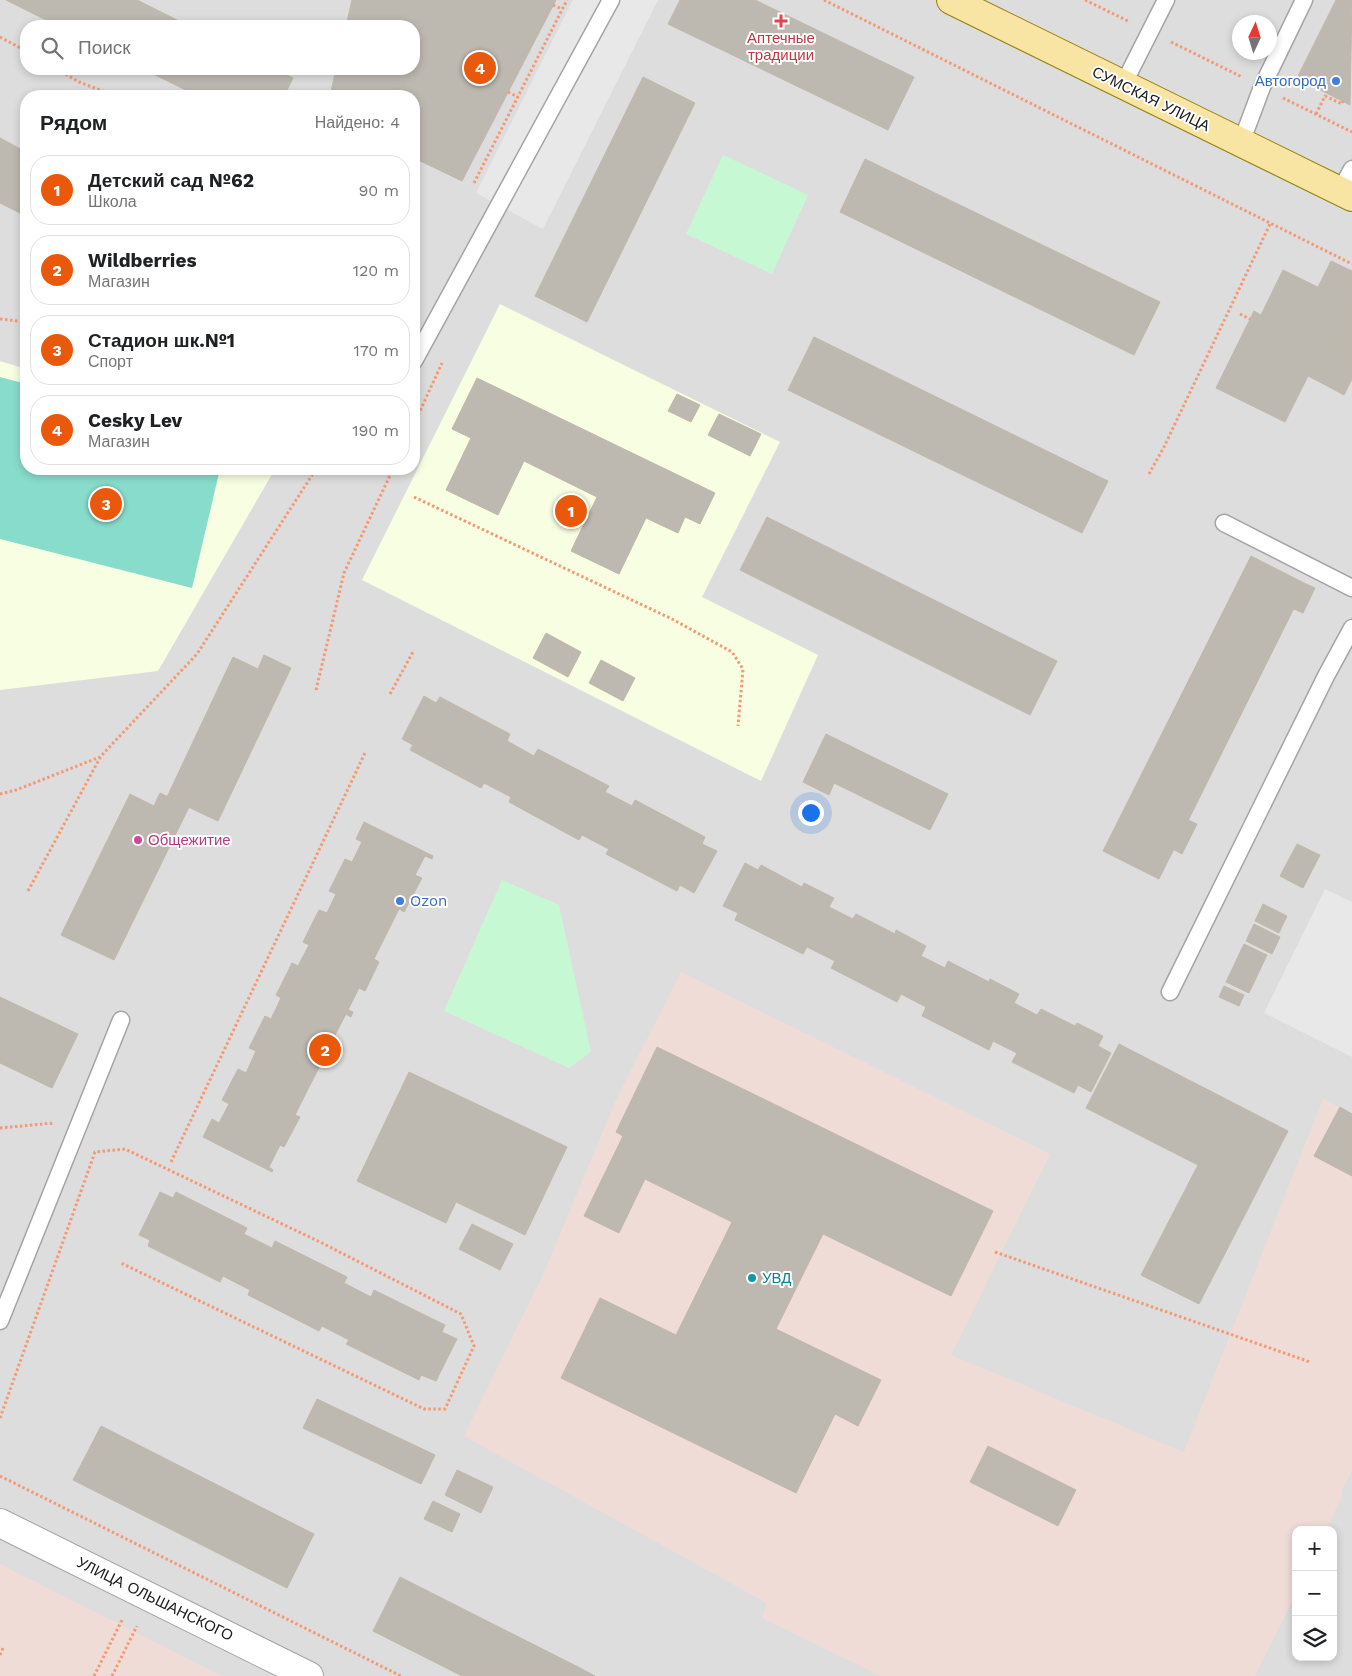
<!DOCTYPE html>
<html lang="ru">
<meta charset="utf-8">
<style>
:root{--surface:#fff;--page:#f2f2f2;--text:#202124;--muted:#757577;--line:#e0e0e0;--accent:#ea580c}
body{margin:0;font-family:"Work Sans",sans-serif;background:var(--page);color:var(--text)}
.controls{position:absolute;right:15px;bottom:15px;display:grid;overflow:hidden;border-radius:10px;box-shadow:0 2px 8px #0003}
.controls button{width:45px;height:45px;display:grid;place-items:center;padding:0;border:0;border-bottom:1px solid var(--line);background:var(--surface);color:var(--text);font:25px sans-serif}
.compass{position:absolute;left:1232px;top:15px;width:45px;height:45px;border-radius:50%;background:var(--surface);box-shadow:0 2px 8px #0003;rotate:4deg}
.you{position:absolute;left:810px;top:812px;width:18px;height:18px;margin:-12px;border:4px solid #fff;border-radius:50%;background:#1a73e8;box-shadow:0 0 0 8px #1a73e833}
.badge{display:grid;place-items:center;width:32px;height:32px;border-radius:50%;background:var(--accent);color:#fff;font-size:16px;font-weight:700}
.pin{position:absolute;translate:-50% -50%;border:2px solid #fff;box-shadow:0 1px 5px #0006}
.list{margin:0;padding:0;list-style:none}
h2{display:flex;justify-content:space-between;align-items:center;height:65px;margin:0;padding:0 20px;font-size:21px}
h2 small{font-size:16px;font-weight:400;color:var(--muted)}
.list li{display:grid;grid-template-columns:32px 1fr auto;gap:15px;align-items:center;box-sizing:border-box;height:70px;margin:0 10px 10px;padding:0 10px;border:1px solid var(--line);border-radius:20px}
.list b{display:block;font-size:19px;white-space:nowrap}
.list p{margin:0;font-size:16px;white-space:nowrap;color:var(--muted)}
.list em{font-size:16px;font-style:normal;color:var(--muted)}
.icon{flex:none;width:28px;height:28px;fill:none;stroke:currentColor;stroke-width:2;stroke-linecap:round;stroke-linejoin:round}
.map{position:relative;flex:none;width:1352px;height:1676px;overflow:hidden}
.search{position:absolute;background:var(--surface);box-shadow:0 2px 8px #0003;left:20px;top:20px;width:400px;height:55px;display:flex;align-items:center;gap:12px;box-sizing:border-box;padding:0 18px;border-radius:20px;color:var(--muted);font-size:19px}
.panel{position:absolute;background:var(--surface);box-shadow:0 2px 8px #0003;left:20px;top:90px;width:400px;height:385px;border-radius:20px}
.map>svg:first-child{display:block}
.residential{fill:#dedddd;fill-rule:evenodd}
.commercial{fill:#f0dcd7}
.education{fill:#f8fee1}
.park{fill:#c6f8d3}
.pitch{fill:#88dccb}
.parking{fill:#e8e8e8}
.building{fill:#bdb8b0;stroke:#c1b8a9}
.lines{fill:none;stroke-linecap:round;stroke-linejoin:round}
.service-casing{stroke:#a4a4a4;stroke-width:19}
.minor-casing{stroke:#a4a4a4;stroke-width:30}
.primary-casing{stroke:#958106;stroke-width:30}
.path{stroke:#f49973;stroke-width:3;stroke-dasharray:2.5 2.5;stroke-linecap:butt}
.service{stroke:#fff;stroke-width:16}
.minor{stroke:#fff;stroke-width:28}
.primary{stroke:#f8e4a3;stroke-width:28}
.health-dot{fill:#e0444e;stroke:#fff;stroke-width:2}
.shop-dot{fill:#3f7fe0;stroke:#fff;stroke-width:2}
.hotel-dot{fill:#d1479c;stroke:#fff;stroke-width:2}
.culture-dot{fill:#0f9aa8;stroke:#fff;stroke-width:2}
.labels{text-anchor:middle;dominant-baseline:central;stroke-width:4;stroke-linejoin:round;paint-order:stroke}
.health-label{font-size:15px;fill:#be3a42;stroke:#fff}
.shop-label{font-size:15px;fill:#366cbe;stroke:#fff;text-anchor:end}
.street-label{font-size:15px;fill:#202020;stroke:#fff}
.hotel-label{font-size:15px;fill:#b23c85;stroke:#fff;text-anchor:start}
.culture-label{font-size:15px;fill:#0d838f;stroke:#fff;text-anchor:start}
</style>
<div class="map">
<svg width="1352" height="1676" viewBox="0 0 1352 1676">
<rect width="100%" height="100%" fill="#f0efe6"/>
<path class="residential" d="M0 0H1352V1676H0ZM1240 22H1270V52H1240ZM26 26H414V69H26ZM26 96H414V469H26ZM1296 1530H1333V1657H1296Z"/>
<g class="commercial">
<path d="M681 972 1050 1154 951 1355 1184 1452 1323 1099 1352 1114V1471L1341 1491 1343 1494 1326 1530H1296V1593L1255 1676H881L762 1618 767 1603 464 1436 544 1273 616 1100Z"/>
<path d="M0 1564 222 1676H0Z"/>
</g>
<g class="education">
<path d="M500 304 780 442 702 597 818 655 761 781 362 580Z"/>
<path d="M0 361 26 369V469H275L158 671 0 690Z"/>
</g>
<g class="park">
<path d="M723 155 808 195 772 274 686 234Z"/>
<path d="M502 880 559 905 591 1052 569 1068 444 1011Z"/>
</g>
<path class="pitch" d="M0 377 26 384V469H220L192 588 0 539Z"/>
<g class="parking">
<path d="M573 0H658L543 229 476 193Z"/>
<path d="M1325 889 1352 902V1057L1264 1013Z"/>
</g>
<g class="building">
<path d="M6 0H137L189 26H58Z"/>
<path d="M352 0H556L462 181 414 158V96H330L336 69H414V26H346Z"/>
<path d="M680 0H755L914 77 888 130 668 24Z"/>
<path d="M1336 0H1352L1350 105 1297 78Z"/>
<path d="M143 69H274L293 78 284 96H198Z"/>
<path d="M643 77 695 103 587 322 535 296Z"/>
<path d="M0 138 26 152V216L0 203Z"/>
<path d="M865 159 1160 302 1134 355 840 212Z"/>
<path d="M1331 261 1352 271V304L1318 287Z"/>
<path d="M1283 270 1352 304V313L1318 381 1308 376 1285 422 1216 388 1254 311 1261 315Z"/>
<path d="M1352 313V379L1344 395 1318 381Z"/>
<path d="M814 337 1108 481 1082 533 788 390Z"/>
<path d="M477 378 715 493 700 524 685 517 678 533 646 518 619 574 571 551 597 497 524 461 498 515 446 490 471 438 452 429Z"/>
<path d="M677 394 700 405 691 422 668 411Z"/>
<path d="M719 414 761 434 750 456 708 435Z"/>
<path d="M767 517 1057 661 1030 715 740 570Z"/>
<path d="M1251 556 1306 584 1159 879 1103 851Z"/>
<path d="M1306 584 1315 588 1303 613 1294 609Z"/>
<path d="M546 633 581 652 568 677 533 658Z"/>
<path d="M264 655 291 668 218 821 167 797 233 657 258 669Z"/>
<path d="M601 660 635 678 623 701 589 683Z"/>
<path d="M424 696 436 703 440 697 510 734 507 741 534 756 538 749 609 786 605 792 632 806 635 800 705 837 702 844 717 851 694 893 680 885 677 891 606 854 609 849 582 835 579 840 509 802 511 797 484 783 481 788 410 750 413 745 402 739Z"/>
<path d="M826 734 948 794 930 830 834 783 829 795 803 782Z"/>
<path d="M160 793 189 807 114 960 61 935 130 794 154 806Z"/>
<path d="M1188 820 1197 824 1182 854 1173 849Z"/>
<path d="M364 822 433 856 432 859 425 856 415 875 422 878 404 912 399 909 374 959 379 962 365 991 359 988 348 1010 353 1012 351 1017 346 1014 334 1037 339 1040 325 1068 320 1066 310 1085 295 1115 300 1117 284 1147 280 1145 269 1167 273 1170 272 1172 203 1137 212 1119 219 1123 229 1104 222 1100 238 1069 246 1073 256 1051 249 1048 265 1016 271 1019 281 998 276 995 292 963 298 966 309 945 303 942 319 910 327 913 336 894 329 891 345 859 352 862 362 842 356 839Z"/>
<path d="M1297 844 1320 855 1303 888 1280 876Z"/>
<path d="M745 863 758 870 761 865 802 887 804 883 834 898 829 907 853 919 856 914 895 934 896 930 926 946 921 956 945 968 948 961 989 982 990 979 1019 994 1014 1003 1037 1015 1041 1009 1075 1026 1077 1023 1103 1036 1098 1046 1111 1053 1091 1092 1078 1085 1074 1093 1012 1062 1017 1053 993 1041 989 1050 922 1016 926 1007 901 994 897 1002 831 968 835 961 807 947 803 954 735 920 738 913 723 906Z"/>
<path d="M1263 904 1287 916 1279 933 1255 921Z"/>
<path d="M1254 924 1280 937 1272 954 1246 941Z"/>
<path d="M1244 944 1267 955 1249 993 1226 982Z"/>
<path d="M1224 986 1244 995 1239 1006 1219 997Z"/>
<path d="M0 997 78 1034 52 1088 0 1063Z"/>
<path d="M1119 1044 1288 1131 1199 1304 1141 1275 1198 1165 1086 1108Z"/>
<path d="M657 1047 993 1211 951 1296 823 1234 776 1329 881 1380 858 1426 835 1414 796 1493 561 1378 600 1298 676 1335 732 1222 645 1179 619 1233 584 1216 623 1136 616 1132Z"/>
<path d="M409 1072 567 1147 525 1235 456 1202 446 1223 357 1181Z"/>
<path d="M1340 1107 1352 1114V1176L1314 1156Z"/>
<path d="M160 1192 173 1198 176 1192 247 1228 244 1234 272 1248 275 1241 347 1277 344 1283 371 1297 374 1290 445 1325 442 1332 457 1339 436 1381 421 1375 419 1380 346 1344 349 1340 322 1326 319 1331 248 1295 250 1290 223 1276 220 1282 148 1246 150 1240 139 1235Z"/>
<path d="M472 1224 513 1244 500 1270 459 1249Z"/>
<path d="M317 1399 435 1455 421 1484 303 1428Z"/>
<path d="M101 1426 314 1534 287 1588 73 1480Z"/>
<path d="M988 1446 1076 1490 1058 1526 970 1482Z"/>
<path d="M457 1470 493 1487 481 1513 445 1495Z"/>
<path d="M433 1501 460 1514 452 1532 424 1519Z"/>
<path d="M400 1577 580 1668 595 1676H462L373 1631Z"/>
</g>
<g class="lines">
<g class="service-casing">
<g id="service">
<path d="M1123 85 1166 0"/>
<path d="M1241 143 1262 87 1304 0"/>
<path d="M1340 191 1352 169"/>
<path d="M414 361 611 0"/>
<path d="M1224 523 1352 588"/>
<path d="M1170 992 1326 676 1352 628"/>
<path d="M0 1321 121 1020"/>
</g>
</g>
<g class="minor-casing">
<path id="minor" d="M0 1523 309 1676"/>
</g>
<g class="primary-casing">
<path id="primary" d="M951 0 1352 197"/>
</g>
<g class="path">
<path d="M824 0 1352 264"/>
<path d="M1085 0 1130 22"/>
<path d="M553 5 562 9"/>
<path d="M0 37 26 51"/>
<path d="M1171 42 1242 77"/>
<path d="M57 69 79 82 116 96"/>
<path d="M508 92 518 97"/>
<path d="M1283 98 1352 132"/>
<path d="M1316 114 1325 96 1342 104 1343 101"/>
<path d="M474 183 567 0"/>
<path d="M1240 314 1250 319"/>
<path d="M0 319 26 322"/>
<path d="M414 424 442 363"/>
<path d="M1149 474 1164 447 1270 224"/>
<path d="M414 497 672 619 732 652 743 669 738 726"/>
<path d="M316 690 344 573 393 469"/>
<path d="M390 694 414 650"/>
<path d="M0 794 16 790 100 757"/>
<path d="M28 891 101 756 197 654 316 469"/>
<path d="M0 1128 54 1123"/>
<path d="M171 1162 365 753"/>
<path d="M995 1252 1310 1362"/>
<path d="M0 1418 95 1152 125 1149 320 1242 461 1314 474 1346 445 1409H424L121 1263"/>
<path d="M0 1476 401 1676"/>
<path d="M0 1655 4 1646"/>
<path d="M94 1676 123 1618"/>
<path d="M112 1676 137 1626"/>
</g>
<use href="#service" class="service"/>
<use href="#minor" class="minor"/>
<use href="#primary" class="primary"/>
</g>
<path class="health-dot" d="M778.5 13.5h5v5h5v5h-5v5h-5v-5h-5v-5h5z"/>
<g class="shop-dot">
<circle cx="1336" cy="81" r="5"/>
<circle cx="400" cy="901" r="5"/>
</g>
<circle class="hotel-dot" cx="138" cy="840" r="5"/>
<circle class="culture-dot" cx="752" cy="1278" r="5"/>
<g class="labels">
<g class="health-label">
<text x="781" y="38">Аптечные<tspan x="781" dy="17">традиции</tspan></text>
</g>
<g class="shop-label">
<text x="1326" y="81">Автогород</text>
<text x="410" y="901" text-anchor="start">Ozon</text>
</g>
<g class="street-label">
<text transform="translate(1151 99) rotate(26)">СУМСКАЯ УЛИЦА</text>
<text transform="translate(155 1599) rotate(26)">УЛИЦА ОЛЬШАНСКОГО</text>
</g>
<g class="hotel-label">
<text x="148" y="840">Общежитие</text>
</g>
<g class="culture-label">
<text x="762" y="1278">УВД</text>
</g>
</g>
</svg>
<div class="controls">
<button>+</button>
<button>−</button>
<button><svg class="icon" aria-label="layers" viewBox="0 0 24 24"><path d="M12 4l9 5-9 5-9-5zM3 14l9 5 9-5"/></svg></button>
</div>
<svg class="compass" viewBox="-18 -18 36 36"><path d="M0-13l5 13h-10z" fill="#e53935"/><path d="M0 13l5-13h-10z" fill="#757577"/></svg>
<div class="you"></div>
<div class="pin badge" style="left:571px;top:511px">1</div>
<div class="pin badge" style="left:325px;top:1050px">2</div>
<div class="pin badge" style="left:106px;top:504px">3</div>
<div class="pin badge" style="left:480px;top:68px">4</div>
<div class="search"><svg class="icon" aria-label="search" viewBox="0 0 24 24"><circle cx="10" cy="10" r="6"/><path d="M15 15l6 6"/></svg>Поиск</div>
<section class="panel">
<h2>Рядом<small>Найдено: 4</small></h2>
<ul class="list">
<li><span class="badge">1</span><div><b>Детский сад №62</b><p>Школа</p></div><em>90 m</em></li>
<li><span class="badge">2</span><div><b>Wildberries</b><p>Магазин</p></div><em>120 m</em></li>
<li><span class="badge">3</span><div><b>Стадион шк.№1</b><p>Спорт</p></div><em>170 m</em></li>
<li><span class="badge">4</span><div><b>Cesky Lev</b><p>Магазин</p></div><em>190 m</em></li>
</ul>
</section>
</div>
